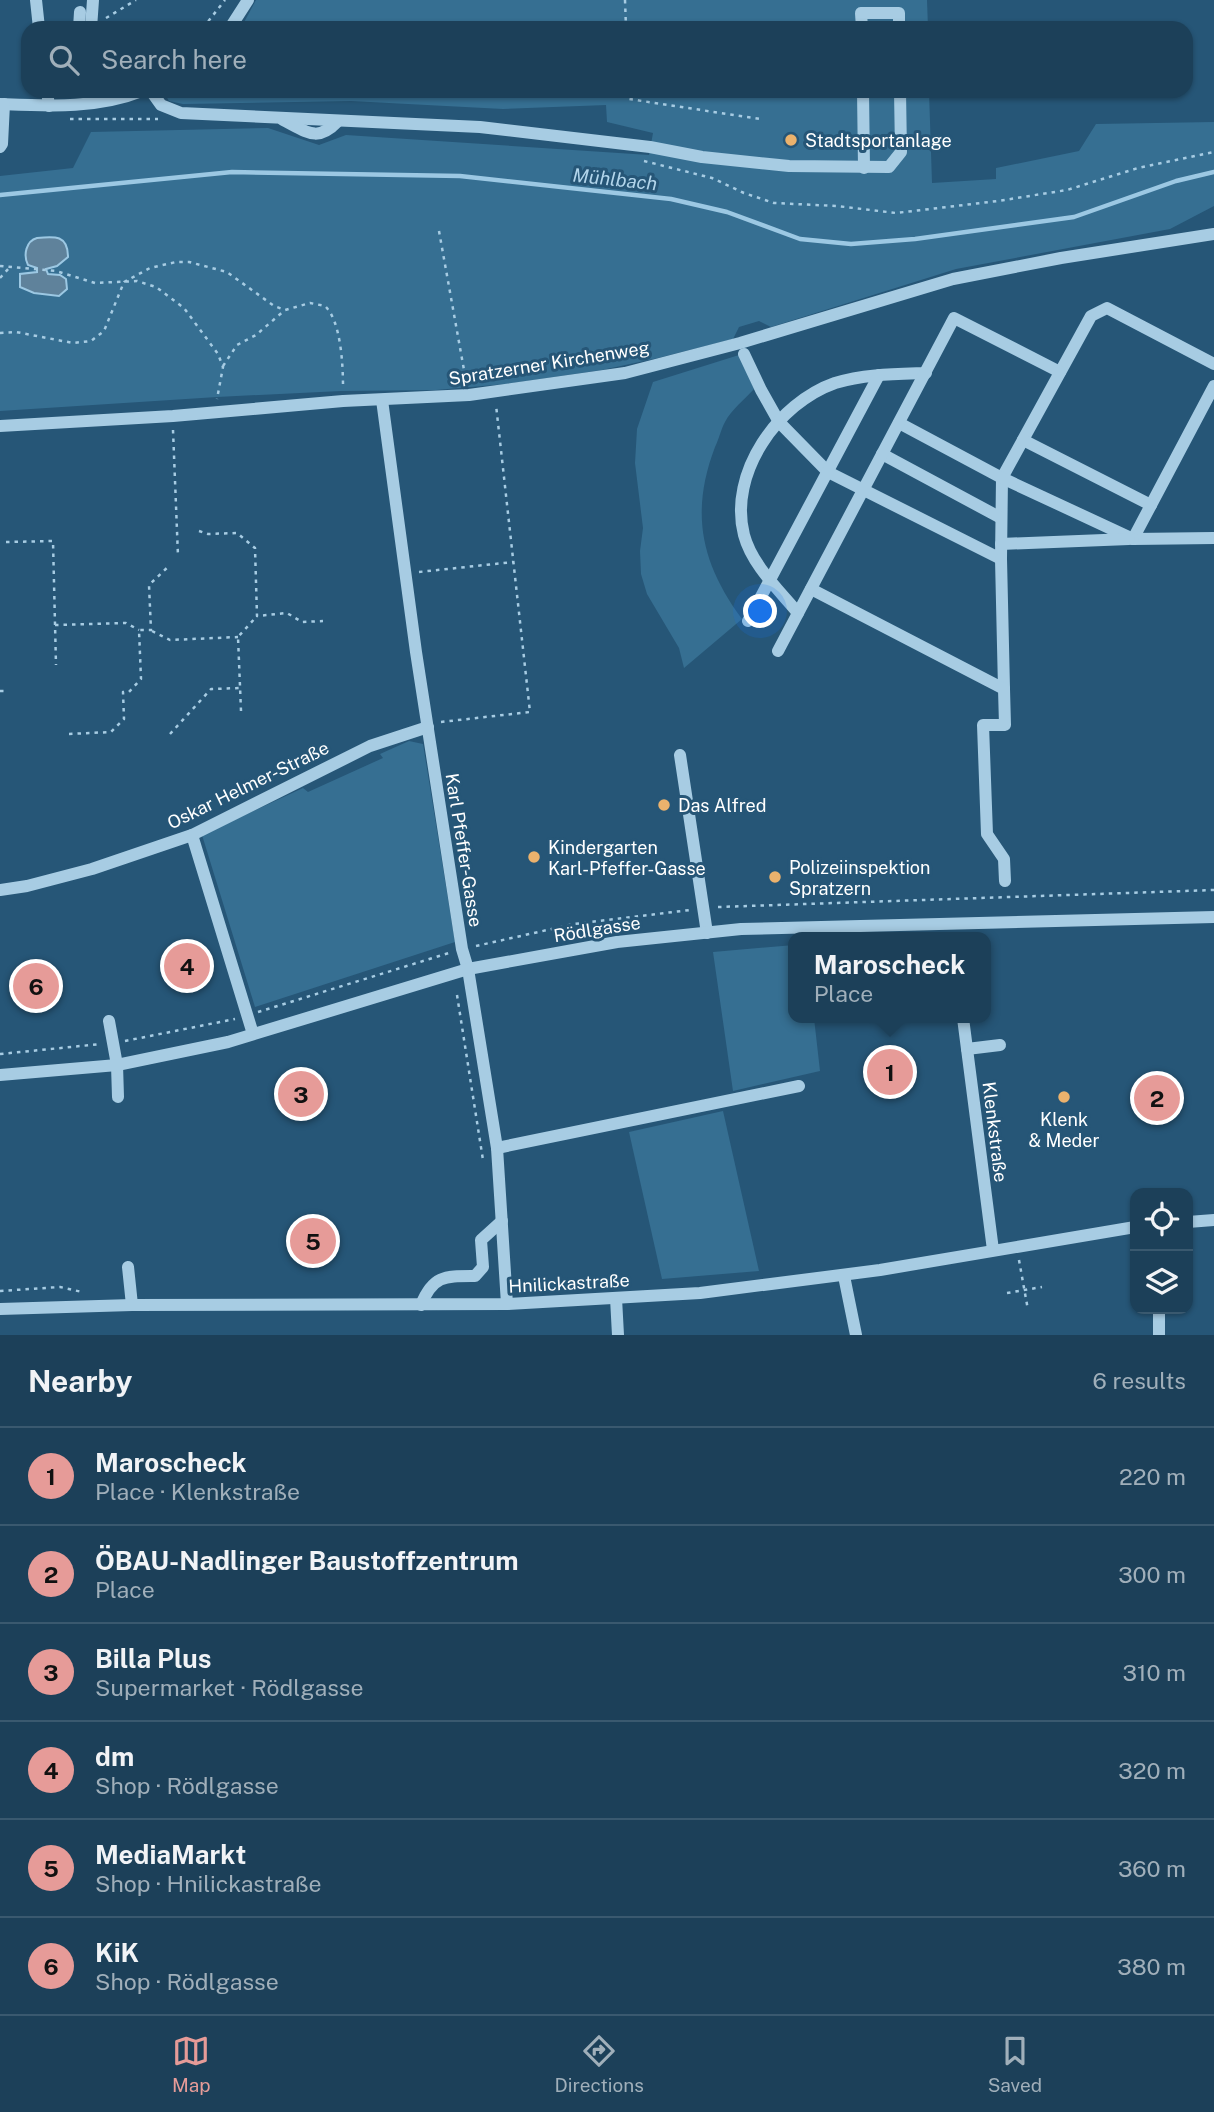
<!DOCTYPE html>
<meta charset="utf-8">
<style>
:root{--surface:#1c4059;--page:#294b62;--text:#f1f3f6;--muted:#a0afba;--line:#3a596f;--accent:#e69b98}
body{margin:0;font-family:"Public Sans",sans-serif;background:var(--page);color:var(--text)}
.controls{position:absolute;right:21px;bottom:21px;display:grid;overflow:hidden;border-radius:14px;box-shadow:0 2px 5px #0004}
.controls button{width:63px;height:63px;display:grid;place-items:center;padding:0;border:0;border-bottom:2px solid var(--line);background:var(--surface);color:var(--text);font:35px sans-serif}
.you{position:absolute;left:761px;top:612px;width:24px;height:24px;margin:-18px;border:5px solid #fff;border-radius:50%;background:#1a73e8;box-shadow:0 0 0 10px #1a73e833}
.badge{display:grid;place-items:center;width:46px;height:46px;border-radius:50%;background:var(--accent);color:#111;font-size:23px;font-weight:700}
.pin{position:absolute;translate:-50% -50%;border:4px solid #fff;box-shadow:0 2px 7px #0006}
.popup{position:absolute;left:788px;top:932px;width:203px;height:91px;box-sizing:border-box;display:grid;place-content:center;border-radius:14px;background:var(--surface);filter:drop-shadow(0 2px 5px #0005);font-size:23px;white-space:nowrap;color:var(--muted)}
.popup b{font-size:26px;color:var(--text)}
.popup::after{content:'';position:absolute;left:50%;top:100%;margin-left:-14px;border:14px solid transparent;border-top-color:var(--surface)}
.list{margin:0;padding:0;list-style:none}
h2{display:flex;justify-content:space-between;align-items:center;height:91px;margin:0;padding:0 28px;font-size:30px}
h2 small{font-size:23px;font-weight:400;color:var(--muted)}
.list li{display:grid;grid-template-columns:46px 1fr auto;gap:21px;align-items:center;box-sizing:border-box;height:98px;padding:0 28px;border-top:2px solid var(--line)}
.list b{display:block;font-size:26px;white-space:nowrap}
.list p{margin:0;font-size:23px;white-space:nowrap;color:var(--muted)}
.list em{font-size:23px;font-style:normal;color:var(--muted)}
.icon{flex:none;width:38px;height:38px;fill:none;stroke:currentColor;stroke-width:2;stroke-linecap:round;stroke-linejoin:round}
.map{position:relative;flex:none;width:1214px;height:1335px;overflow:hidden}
.search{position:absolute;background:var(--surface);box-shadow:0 2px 5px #0004;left:21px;right:21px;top:21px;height:77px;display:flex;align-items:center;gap:18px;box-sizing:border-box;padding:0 24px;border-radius:21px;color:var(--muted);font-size:26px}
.sheet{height:679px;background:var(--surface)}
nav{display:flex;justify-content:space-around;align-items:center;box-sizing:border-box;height:98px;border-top:2px solid var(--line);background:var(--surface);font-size:19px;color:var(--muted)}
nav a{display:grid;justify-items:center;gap:4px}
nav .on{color:var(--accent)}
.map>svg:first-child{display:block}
.green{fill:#366f92;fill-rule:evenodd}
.water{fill:#5f829b;stroke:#9cc8e3;stroke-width:2}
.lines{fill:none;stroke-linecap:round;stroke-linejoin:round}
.stream{stroke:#9cc8e3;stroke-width:4.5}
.path{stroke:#a7cce3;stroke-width:2.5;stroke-dasharray:3.5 5;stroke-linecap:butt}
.minor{stroke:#a7cce3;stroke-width:12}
.poi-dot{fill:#ebb26d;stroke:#265677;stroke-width:2.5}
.labels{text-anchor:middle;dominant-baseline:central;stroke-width:6;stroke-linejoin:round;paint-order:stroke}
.poi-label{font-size:18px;fill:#fff;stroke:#265677;text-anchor:start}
.street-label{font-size:18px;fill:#fff;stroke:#265677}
.water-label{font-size:19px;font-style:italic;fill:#b2d5eb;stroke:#265677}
</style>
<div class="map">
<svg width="1214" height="1335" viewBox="0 0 1214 1335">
<rect width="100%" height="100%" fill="#265677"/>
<g class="green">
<path d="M256 0H927L928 28H241Z"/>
<path d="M168 91H929L932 183 996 179V168L1079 151 1096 124 1214 122V206L1170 229 956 269 771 327 759 321 739 327 733 339 658 358 602 370 506 384 436 390 341 391 217 397 0 411V176L73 168 91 132 268 128 319 145 346 135 649 155 653 133 607 122 606 105 503 109 351 101 183 104 169 101 166 96ZM44 237 62 240 45 273 60 275 59 296 34 293 20 287 27 273 37 272V268L25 256 31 240Z"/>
<path d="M739 355 754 389C745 399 731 410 725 422 721 429 719 439 715 447 690 513 701 563 742 619L684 668 679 648 647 594 641 574 640 551 643 528 635 463 637 429 653 382Z"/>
<path d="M409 741 423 744 455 942 255 1007 202 835 303 788 308 792 383 758 380 754Z"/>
<path d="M794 945V1018H814L820 1071 733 1091 713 952Z"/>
<path d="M723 1111 759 1271 662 1279 629 1132Z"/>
</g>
<path class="water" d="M37 238C55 236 68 235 68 257L57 266 46 269 48 274 60 275 66 279 67 289 59 296 34 293 20 287V274L37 272V268L28 265C23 255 26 241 37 238Z"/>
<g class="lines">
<path class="stream" d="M0 195 232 172 460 176 671 199 727 212 800 239 851 244 915 239 1074 217 1176 181 1214 172"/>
<g class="path">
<path d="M625 0 626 28"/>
<path d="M106 18 136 0"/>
<path d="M203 28 225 0"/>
<path d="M628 91 629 99 760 119"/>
<path d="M70 119H158"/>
<path d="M644 161 712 178 744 193 774 203 837 206 896 213 998 201 1067 190 1138 168 1214 152"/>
<path d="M439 231 466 381"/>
<path d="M0 266 56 271 95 283 137 281 156 287 184 308 218 354 223 367 217 399"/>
<path d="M0 278 10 267"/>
<path d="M0 333 16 332 73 343 91 341 104 331 124 282 150 268 176 262H189L227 272 274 306 285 310 310 303 325 306C341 321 343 365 343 387"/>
<path d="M223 366 237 345 256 335 285 310"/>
<path d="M173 430 178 556"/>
<path d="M199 531 208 534 237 533 255 548 257 616 287 613 302 622 323 621"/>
<path d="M6 542 53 541 56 665"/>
<path d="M419 572 513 562"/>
<path d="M55 625 126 623 139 630"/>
<path d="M152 631 170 640 238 637"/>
<path d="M0 691H4"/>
<path d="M241 711 238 637 257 616"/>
<path d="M441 722 530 712 496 405"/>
<path d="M69 734 111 732 124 719 123 692H129L141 679 139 630H151L149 585 170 565"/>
<path d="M170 734 211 689 240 688"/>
<path d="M718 907 1214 890"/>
<path d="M476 946 574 924 690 910"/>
<path d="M457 995 483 1160"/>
<path d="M258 1012 449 953"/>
<path d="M125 1041 235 1019"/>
<path d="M0 1054 101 1044"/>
<path d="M1019 1260 1028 1310"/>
<path d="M0 1291 60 1287 82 1292"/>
<path d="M1007 1293 1042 1287"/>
</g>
<g class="minor">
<path d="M36 0 39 28"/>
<path d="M79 28 80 12"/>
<path d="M91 28 93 0"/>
<path d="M230 28 248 0"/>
<path d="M862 28 861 13H899V28"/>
<path d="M47 91 49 106"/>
<path d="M151 91 161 105 181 113 480 127 650 147 702 157 789 166 889 167 901 152 900 91"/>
<path d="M863 91 864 168"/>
<path d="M0 104C48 106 97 109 142 91"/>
<path d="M283 120C307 132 317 143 338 121"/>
<path d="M0 147 2 144 4 104"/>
<path d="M744 354 761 390 779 422 828 472 1001 559 1002 478 1091 316 1107 308 1214 364"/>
<path d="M1214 386 1133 539 1214 538"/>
<path d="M382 400 416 652 462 949 468 969 497 1148 507 1304"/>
<path d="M899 423 1002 478 1133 539"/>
<path d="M0 426 173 416 343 401 469 395 625 373 740 343 953 279 1061 258 1214 234"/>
<path d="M1023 440 1151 505"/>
<path d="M882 454 1001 518"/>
<path d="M1001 544 1129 539"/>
<path d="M1001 559 1004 689"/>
<path d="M811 589 1004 689 1005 725H983L987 834 1004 859 1005 881"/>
<path d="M798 613C779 590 752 565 744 535 728 473 778 403 835 383 864 374 896 374 926 373"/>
<path d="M748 621 879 375"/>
<path d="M778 651 954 318 1060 372"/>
<path d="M680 755 707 933"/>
<path d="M192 835 253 1034"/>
<path d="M0 890 27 886 92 869 192 835 370 746 428 727"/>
<path d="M963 1018 993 1250"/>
<path d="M109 1021 117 1065 118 1097"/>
<path d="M967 1049 1000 1045"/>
<path d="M0 1075 117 1065 228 1042 468 969 617 942 741 929 1214 917"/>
<path d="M497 1148 799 1086"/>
<path d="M1188 1222 1214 1220"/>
<path d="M128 1267 132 1305"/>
<path d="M844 1276 856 1335"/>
<path d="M616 1298 618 1335"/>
<path d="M421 1305C433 1275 445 1276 475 1276L483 1267 481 1240 502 1221"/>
<path d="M0 1309 132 1305 507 1304 700 1293 880 1270 1135 1227"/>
<path d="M1159 1309V1335"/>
</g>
</g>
<g class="poi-dot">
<circle cx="791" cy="140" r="7"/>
<circle cx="664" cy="805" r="7"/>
<circle cx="534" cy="857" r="7"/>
<circle cx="775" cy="877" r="7"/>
<circle cx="1064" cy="1097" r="7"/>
</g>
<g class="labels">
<g class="poi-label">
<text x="805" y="140">Stadtsportanlage</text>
<text x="678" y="805">Das Alfred</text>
<text x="548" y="847">Kindergarten<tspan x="548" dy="21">Karl-Pfeffer-Gasse</tspan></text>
<text x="789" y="867">Polizeiinspektion<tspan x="789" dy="21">Spratzern</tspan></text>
<text x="1064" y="1119" text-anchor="middle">Klenk<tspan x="1064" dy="21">&amp; Meder</tspan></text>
</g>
<g class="street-label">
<text transform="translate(549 363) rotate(-9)">Spratzerner Kirchenweg</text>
<text transform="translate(248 785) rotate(-26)">Oskar Helmer-Straße</text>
<text transform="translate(464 850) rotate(81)">Karl Pfeffer-Gasse</text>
<text transform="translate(597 929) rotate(-9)">Rödlgasse</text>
<text transform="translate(995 1132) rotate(83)">Klenkstraße</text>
<text transform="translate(569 1283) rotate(-3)">Hnilickastraße</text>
</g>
<g class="water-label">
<text transform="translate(615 179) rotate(6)">Mühlbach</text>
</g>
</g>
</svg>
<div class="controls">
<button><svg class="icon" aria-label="locate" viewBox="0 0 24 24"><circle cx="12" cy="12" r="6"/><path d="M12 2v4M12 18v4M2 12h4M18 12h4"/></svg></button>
<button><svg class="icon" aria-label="layers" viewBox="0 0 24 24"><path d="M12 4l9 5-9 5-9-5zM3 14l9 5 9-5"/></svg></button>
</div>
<div class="you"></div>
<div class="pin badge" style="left:890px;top:1072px">1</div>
<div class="popup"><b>Maroscheck</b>Place</div>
<div class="pin badge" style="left:1157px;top:1098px">2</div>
<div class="pin badge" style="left:301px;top:1094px">3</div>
<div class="pin badge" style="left:187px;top:966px">4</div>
<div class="pin badge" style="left:313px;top:1241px">5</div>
<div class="pin badge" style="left:36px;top:986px">6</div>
<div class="search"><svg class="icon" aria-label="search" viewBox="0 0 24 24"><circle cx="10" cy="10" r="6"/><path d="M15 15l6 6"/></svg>Search here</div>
</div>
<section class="sheet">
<h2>Nearby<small>6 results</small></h2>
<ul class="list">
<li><span class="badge">1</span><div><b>Maroscheck</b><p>Place · Klenkstraße</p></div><em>220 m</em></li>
<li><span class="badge">2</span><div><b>ÖBAU-Nadlinger Baustoffzentrum</b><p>Place</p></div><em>300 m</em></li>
<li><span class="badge">3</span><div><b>Billa Plus</b><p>Supermarket · Rödlgasse</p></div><em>310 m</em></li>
<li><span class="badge">4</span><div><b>dm</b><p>Shop · Rödlgasse</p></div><em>320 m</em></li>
<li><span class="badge">5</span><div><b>MediaMarkt</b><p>Shop · Hnilickastraße</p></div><em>360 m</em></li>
<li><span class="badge">6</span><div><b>KiK</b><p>Shop · Rödlgasse</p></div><em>380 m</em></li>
</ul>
</section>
<nav>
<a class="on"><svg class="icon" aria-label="map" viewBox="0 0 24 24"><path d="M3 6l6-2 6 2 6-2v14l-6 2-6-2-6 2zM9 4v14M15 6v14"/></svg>Map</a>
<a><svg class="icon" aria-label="directions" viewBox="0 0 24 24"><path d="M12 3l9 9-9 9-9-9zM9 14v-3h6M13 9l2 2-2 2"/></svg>Directions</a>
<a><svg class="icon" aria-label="saved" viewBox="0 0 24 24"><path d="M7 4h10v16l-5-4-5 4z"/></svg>Saved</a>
</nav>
